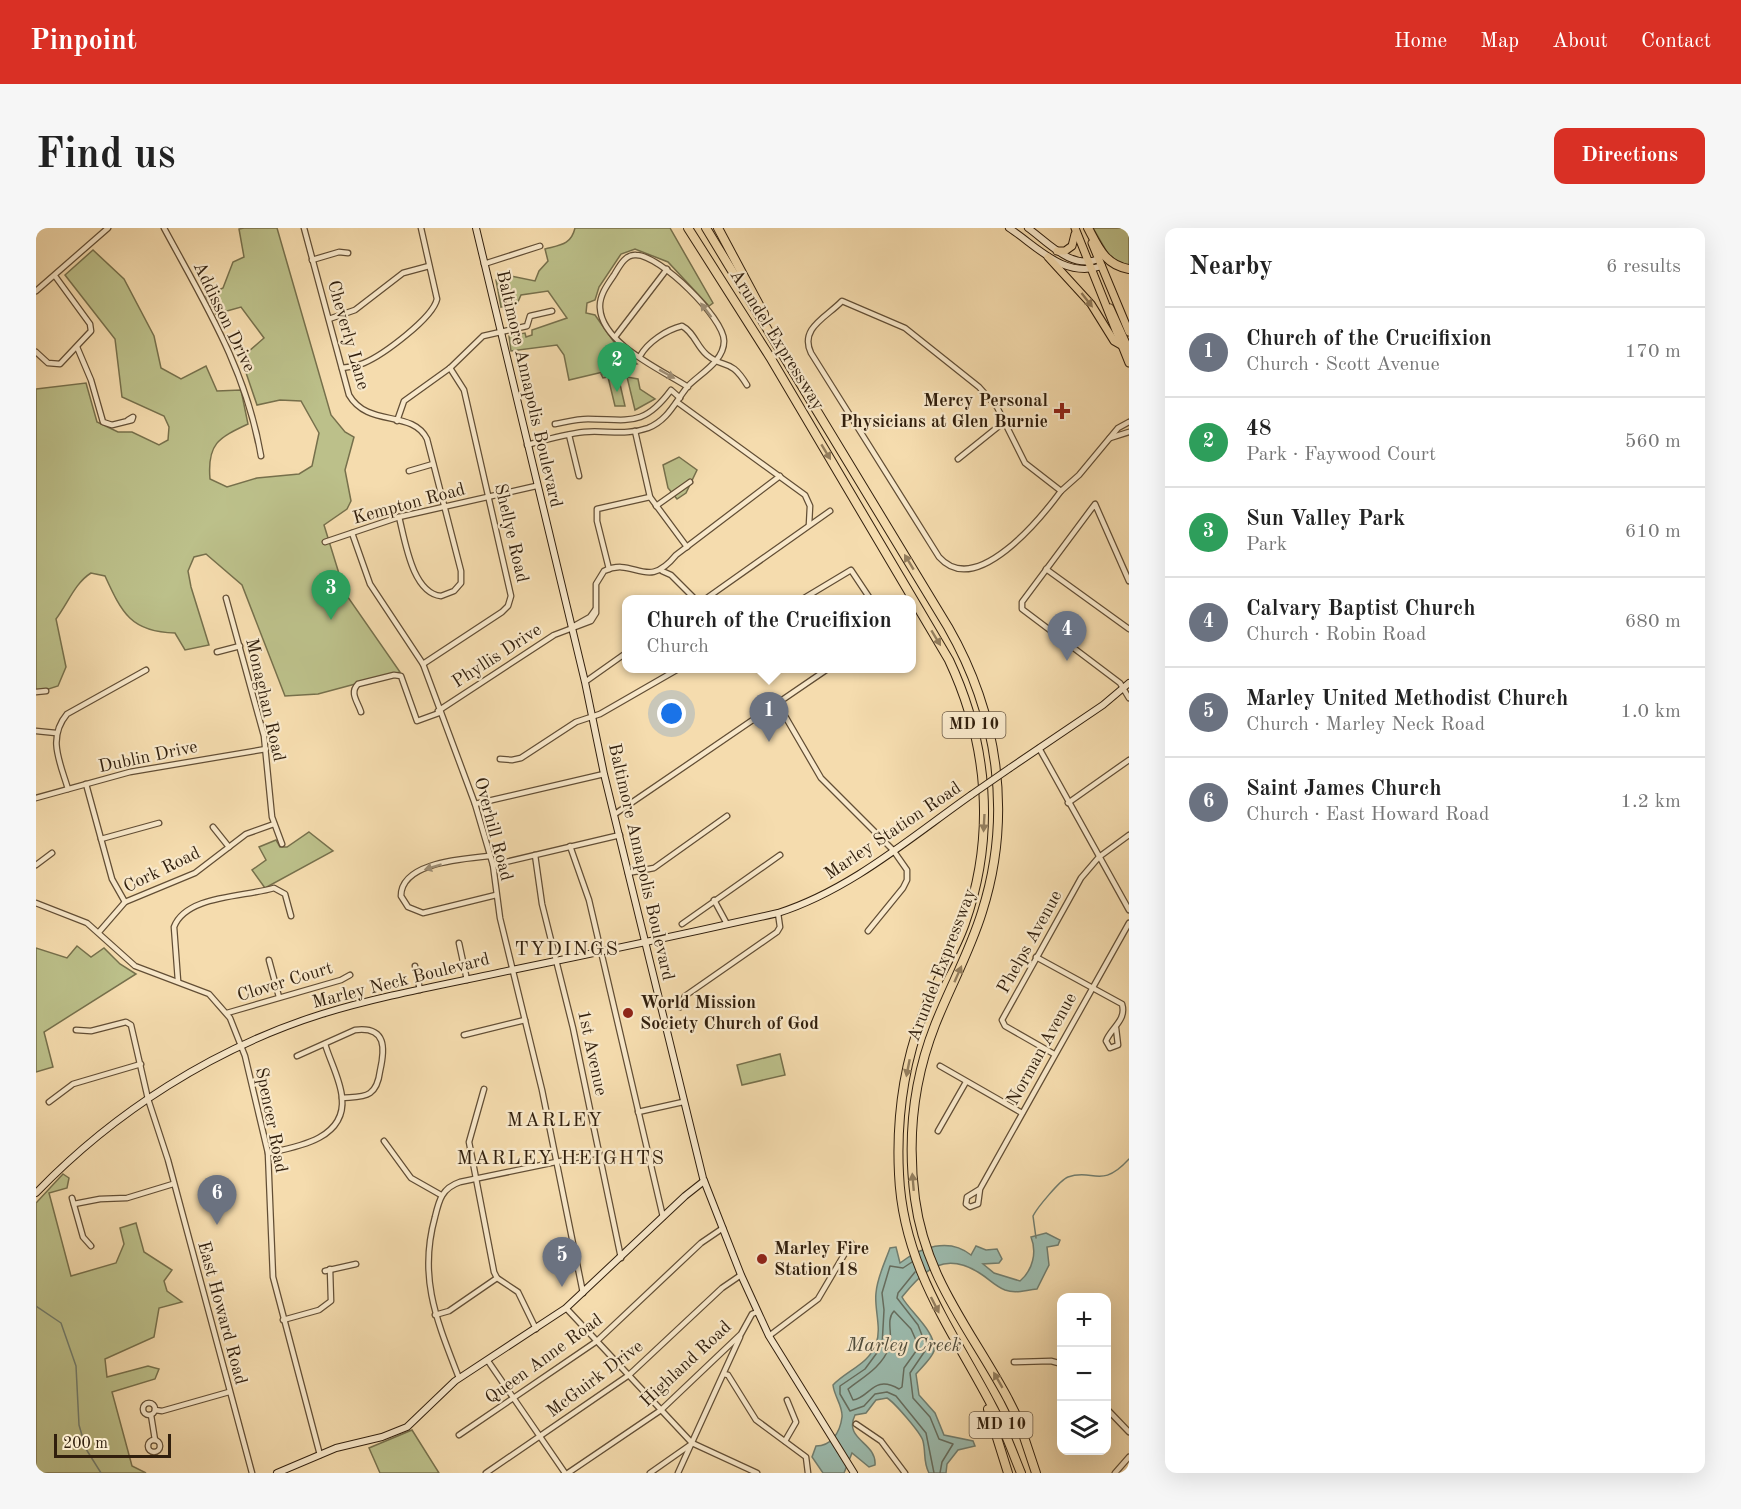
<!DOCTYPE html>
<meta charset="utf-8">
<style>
:root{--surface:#fff;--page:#f6f6f6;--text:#222;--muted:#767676;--line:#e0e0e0;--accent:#d93025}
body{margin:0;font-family:"Old Standard TT",serif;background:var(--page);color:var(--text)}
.controls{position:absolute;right:18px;bottom:18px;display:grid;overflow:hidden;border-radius:12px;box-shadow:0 6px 24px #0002}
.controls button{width:54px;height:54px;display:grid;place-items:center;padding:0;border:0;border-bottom:2px solid var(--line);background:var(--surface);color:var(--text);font:30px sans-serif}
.scale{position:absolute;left:18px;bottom:15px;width:117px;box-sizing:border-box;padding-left:6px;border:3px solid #311f0d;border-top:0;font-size:16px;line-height:21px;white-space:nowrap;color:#311f0d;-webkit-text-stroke:4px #f8e8ca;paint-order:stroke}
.you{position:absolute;left:636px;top:486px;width:21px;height:21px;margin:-15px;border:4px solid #fff;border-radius:50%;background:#1a73e8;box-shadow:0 0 0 9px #1a73e833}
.badge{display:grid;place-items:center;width:39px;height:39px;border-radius:50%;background:var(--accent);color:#fff;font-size:20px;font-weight:700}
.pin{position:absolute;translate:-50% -50px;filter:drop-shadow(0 2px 3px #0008)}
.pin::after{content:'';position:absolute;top:32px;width:21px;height:18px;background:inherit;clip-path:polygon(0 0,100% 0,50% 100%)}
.popup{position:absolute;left:586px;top:367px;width:294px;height:78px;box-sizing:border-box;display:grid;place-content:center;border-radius:12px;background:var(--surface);filter:drop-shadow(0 2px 4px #0005);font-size:20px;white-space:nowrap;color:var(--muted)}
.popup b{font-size:22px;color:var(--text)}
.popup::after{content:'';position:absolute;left:50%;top:100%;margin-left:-12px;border:12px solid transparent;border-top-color:var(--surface)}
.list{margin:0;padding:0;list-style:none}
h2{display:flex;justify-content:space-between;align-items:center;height:78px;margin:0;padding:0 24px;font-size:26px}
h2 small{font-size:20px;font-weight:400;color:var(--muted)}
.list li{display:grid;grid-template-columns:39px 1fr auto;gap:18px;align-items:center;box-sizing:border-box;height:90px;padding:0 24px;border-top:2px solid var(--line)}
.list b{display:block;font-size:22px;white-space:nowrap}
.list p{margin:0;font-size:20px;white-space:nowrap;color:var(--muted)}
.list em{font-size:20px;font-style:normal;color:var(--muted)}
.icon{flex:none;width:33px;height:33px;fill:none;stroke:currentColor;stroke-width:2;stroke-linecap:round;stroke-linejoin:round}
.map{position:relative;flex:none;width:1093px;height:1245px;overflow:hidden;border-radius:12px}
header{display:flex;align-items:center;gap:36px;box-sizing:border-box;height:84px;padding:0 30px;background:var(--accent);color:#fff}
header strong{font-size:28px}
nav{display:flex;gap:33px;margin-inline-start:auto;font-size:21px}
.intro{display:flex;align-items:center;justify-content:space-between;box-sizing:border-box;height:144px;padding:0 36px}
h1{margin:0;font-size:42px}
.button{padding:15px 27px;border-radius:12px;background:var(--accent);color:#fff;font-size:21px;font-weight:700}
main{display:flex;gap:36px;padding:0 36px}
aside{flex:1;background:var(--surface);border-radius:12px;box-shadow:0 6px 24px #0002}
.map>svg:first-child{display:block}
.green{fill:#bcc08a;stroke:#76704c;stroke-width:1.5}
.water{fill:#9cbbae;stroke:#717d6e;stroke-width:1.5}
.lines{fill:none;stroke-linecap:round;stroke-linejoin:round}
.shore{stroke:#666d5e;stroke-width:1.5}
.stream{stroke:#717d6e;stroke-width:1.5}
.street-casing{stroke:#624e35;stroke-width:7}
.secondary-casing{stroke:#311f0d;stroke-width:8}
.primary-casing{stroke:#311f0d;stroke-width:9}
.highway-casing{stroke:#311f0d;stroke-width:10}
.street{stroke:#f8e8ca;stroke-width:4.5}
.secondary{stroke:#f8e8ca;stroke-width:6}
.primary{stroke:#f5dcae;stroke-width:7}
.highway{stroke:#f5dcae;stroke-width:8}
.secondary-bridge-casing{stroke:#311f0d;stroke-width:8;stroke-linecap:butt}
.secondary-bridge{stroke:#f8e8ca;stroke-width:6}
.oneway{fill:#937e5e}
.oneway2{fill:#9e8e75}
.poi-dot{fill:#8f2418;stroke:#f8e8ca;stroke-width:2}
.labels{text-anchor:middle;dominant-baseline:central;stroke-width:4.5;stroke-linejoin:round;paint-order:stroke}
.shield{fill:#f8e8ca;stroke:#6d5b46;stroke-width:1.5}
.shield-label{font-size:16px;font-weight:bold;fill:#311f0d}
.street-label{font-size:18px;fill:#311f0d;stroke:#f8e8ca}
.poi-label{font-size:18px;font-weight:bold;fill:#311f0d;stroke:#f8e8ca;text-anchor:start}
.neighbourhood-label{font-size:20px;letter-spacing:1.5px;fill:#311f0d;stroke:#f8e8ca}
.water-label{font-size:20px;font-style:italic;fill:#514e3d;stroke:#f8e8ca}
</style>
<header>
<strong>Pinpoint</strong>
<nav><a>Home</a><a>Map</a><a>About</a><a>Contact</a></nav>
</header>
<div class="intro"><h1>Find us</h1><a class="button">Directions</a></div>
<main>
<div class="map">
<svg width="1093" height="1245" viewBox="0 0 1093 1245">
<rect width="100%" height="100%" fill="#f5dcae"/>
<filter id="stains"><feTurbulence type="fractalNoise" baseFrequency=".00333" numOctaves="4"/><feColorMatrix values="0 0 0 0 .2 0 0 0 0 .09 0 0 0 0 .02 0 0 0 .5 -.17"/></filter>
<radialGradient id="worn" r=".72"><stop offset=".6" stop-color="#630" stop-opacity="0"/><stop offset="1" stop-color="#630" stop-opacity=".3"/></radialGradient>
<g class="green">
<path d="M208 0H241L295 187 309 204 318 209 309 242 315 273 311 281 288 297 309 365 364 444 282 466 249 468 206 357 170 326 158 329 152 343 155 359 173 417 149 422 139 405C95 404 86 385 69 348L55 345C39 355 32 375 20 391L30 439 22 458 0 465V161L50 155 61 194 82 204H96L123 217 132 212 133 199 128 188 86 169 79 111 29 47 57 22 88 51 118 108 125 140 145 151 170 138 181 163 205 162 212 196C182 210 171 216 174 251L191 259 221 250 263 246 276 238 283 205 265 173 244 172 221 177 205 130 228 110 205 79 180 86 170 68 187 60 197 34 208 29 203 1Z"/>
<path d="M539 0H634L677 75 673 78 632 34 599 21 585 26 563 59 559 72 551 75 550 85 559 87 585 124 601 136 533 152 528 127 521 117 475 123 473 108 489 105 490 109 496 107V102L531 90 512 63 485 67 481 76 465 79 460 52 475 48 499 53 503 43 512 33 509 21C524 17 535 17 539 0Z"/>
<path d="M1057 0H1093V38L1075 31Z"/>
<path d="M581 143 589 178H579L572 149 567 150 565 146Z"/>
<path d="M591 149 602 151 604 161 619 171 599 182Z"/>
<path d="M643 229 661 242 650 265 641 271 632 260 627 237Z"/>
<path d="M273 604 297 623 229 660 216 642 230 632 223 619 240 612 244 619H251Z"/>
<path d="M41 718 55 729 68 720 84 736 100 746 8 804 17 839 0 844V720L31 730Z"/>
<path d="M744 826 749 847 706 857 701 837Z"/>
<path d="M27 946 33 950 31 960 13 965 35 1048 80 1035 88 1016 84 1000 100 995 108 1024 136 1042 128 1053 131 1063 146 1074 123 1080 118 1109 69 1131 71 1149 112 1138 123 1141 119 1151 76 1164 96 1238 110 1245H0V975Z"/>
<path d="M376 1202 403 1245H344L333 1220Z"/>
</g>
<path class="water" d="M1010 1005 1024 1012 1022 1017 1011 1019 1013 1037 1001 1061C989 1062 980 1066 969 1062 959 1058 953 1051 945 1046 910 1023 889 1040 866 1069 873 1083 901 1104 898 1123 896 1130 885 1140 880 1146L883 1167 899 1185 908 1207 937 1213 939 1218 922 1222 911 1236 910 1245H893C887 1234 890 1225 887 1213 885 1205 858 1174 851 1170L840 1172 830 1185 819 1187C807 1212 841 1214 839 1237L833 1239 816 1225 808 1245H787L776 1229 780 1218C795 1218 804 1205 806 1189 807 1178 798 1168 797 1157 810 1143 833 1136 840 1116 846 1101 838 1080 840 1065 841 1050 849 1034 854 1020L860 1019 864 1035C885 1019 913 1009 935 1027L940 1018 950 1022 961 1021 966 1031 963 1035 947 1036 958 1045 984 1053C997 1042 1001 1024 995 1009Z"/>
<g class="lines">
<g class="shore">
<path d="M876 1034 867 1040 854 1038 846 1065 848 1082 846 1118 829 1141 804 1158V1166L814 1183 828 1178 839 1166 851 1164 860 1168 890 1205 898 1245"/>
<path d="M879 1044 862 1065 861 1070 882 1097 891 1120 874 1145 877 1170 894 1189 903 1211 917 1216 906 1234 904 1245"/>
<path d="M858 1083 875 1101 883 1119 868 1140 866 1159 863 1161C837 1146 834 1170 817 1172L812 1161C827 1149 845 1140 853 1120 858 1109 849 1092 858 1083Z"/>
</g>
<g class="stream">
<path d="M1000 1010 997 988C1001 980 1024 952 1032 949 1057 940 1065 962 1093 931"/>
<path d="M0 1078 25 1095 40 1138 43 1197 50 1221 65 1245"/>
</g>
<g class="street-casing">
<g id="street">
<path d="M128 0C169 76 210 141 225 228"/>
<path d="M268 0 313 167C332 200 376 181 391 211L425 343V355L418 363 405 368C376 365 369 312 363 289"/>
<path d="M276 32 303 24 312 25"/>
<path d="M448 36 504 18"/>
<path d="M0 63 72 0"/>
<path d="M806 73 869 100 943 159 961 179 989 235 1025 263C1005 290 940 371 903 329L775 125C763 100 791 89 806 73Z"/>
<path d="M293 91 319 82 367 45 393 38"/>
<path d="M579 109 631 41"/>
<path d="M41 119 55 152 67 194 76 197 96 192 97 189 92 192"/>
<path d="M0 124 12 135 24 136 55 103 54 96 19 48"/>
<path d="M604 128C612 114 630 102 646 98 658 104 661 119 671 127 689 142 694 129 711 157"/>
<path d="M306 140C313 139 321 138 328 135 347 127 397 90 401 71L385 0"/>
<path d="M641 174 769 267 774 278 773 297"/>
<path d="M361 193 368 173 414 140 447 108 491 98 494 88 516 83"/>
<path d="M519 196C530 194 541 191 552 191 592 191 607 200 635 162L644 170"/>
<path d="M599 203 614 269 651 319"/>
<path d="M533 207 543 248"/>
<path d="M1074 210 1093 204"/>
<path d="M491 217C509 212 529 206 548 204 570 202 590 208 612 200 632 192 639 174 652 158 665 145 688 133 688 113 688 90 624 27 600 27 589 26 583 39 578 47 571 57 563 68 564 80 566 116 626 142 652 159"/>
<path d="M922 231 968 194"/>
<path d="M373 243 397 236"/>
<path d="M1025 263 1043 247 1082 200 1093 194"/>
<path d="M620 278 654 254"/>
<path d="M316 305 334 356 387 436 439 576 457 637 464 690 506 862 547 1065"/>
<path d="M289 314 363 289 500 258"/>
<path d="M573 341 561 293V281L614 269"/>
<path d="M1010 341 1093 401"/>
<path d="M626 343 635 347 660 372"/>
<path d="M1093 353 1059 276 986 374V381L1084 455 1093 470"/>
<path d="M190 370 228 508 236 589 246 616"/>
<path d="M668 372 794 283"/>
<path d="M765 372 815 342 835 372"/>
<path d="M538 398 554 389 559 382"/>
<path d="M181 424 204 418"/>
<path d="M387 436 466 384 472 378 475 368 428 162 414 140"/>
<path d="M549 454 590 425"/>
<path d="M0 464 10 463"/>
<path d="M742 476 785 550 857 622 871 642V652L867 660 832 703"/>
<path d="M402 483 518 407 555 393 560 385V356L568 343C599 328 610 364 640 327L744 248"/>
<path d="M325 484C322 474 313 465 322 456L358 447 365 448 381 493 403 485"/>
<path d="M0 503 20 505"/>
<path d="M1003 520 1093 682"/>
<path d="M464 531 476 532 485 530 540 494 564 486 644 440"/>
<path d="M50 556 76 651 89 674"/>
<path d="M32 561C24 534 11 510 31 486L110 442"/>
<path d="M0 570 94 544 230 521"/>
<path d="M1032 575 1093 532"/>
<path d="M439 576 568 546"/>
<path d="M579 586 793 440"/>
<path d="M177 599 193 619"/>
<path d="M65 611 123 595"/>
<path d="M534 618 553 672 627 989"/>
<path d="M499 627 506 676 537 800 585 1030"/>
<path d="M454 628C428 631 365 634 365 668L372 679 387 685 460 667"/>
<path d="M0 637 16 625"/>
<path d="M457 637 584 607"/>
<path d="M592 645 618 640 691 588"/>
<path d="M678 672 691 696"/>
<path d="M0 675 51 695 99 738 173 766 194 790 209 828 232 925 237 1049 284 1227"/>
<path d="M646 696 744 627"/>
<path d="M63 704 89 674 159 645 210 606 238 596"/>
<path d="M423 715 431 752"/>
<path d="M1000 729 1086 776C1091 792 1075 800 1070 813L1074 820 1082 817 1080 800"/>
<path d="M233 732 243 769"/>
<path d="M379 738 384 762"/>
<path d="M142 753 138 699C150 667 209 669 238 660L249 666 255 688"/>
<path d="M644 779 649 768 741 704 744 699 742 685"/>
<path d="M191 785 305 752 314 747"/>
<path d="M40 802 55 803 90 794 95 797 112 871 132 932 216 1245"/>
<path d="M428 807 489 792"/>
<path d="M1018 826 969 798 966 792 1045 650 1063 629 1093 607"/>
<path d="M261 828 319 802C351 798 349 821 344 843 343 851 341 860 334 865 327 870 315 869 306 870"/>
<path d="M904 838 986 885"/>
<path d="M448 861 433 914 458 1044 461 1050 482 1064 500 1101"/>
<path d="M13 874 37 856 105 836"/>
<path d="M602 884 647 874"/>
<path d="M902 903 930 854"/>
<path d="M348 913 375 950 405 967"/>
<path d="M232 925C261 919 310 911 306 870 305 853 294 833 289 816"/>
<path d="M944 961 931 969 930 976 934 979 942 976 944 961 1093 695"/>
<path d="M36 970 47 1009 55 1018"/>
<path d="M38 976 64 971 91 970 137 956"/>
<path d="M289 1043 320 1036"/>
<path d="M530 1080 656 1215 721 1245"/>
<path d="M399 1087 413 1083 461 1050"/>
<path d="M247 1092 283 1082 295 1073 294 1041"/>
<path d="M733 1108 782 1071 815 1015"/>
<path d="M452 1133 529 1245"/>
<path d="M978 1134 1015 1133 1026 1136"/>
<path d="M688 1146 692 1147 720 1192 770 1229 772 1245"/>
<path d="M423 1150C401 1093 382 1050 399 989 403 972 406 960 424 954L563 925"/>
<circle cx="113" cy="1181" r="6"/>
<path d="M1070 1180 1093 1204"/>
<path d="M119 1182 126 1183 193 1164"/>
<path d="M115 1187 119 1212"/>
<path d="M820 1196 845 1213 869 1245"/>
<path d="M423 1207 561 1113 665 1015 687 1000"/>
<circle cx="118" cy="1218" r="6"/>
<path d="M749 1213 760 1194 751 1172"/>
<path d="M450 1245 593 1147 686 1060 705 1047"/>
<path d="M532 1245 625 1182 705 1106 716 1086 721 1084"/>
<path d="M614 1245 654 1217"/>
<path d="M642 1245 704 1109"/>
<path d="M1079 1245 1093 1229"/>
</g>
</g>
<g class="secondary-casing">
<g id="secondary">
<path d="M440 0 549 454 568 546 667 950 705 1047 733 1108 818 1245"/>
<path d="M973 0C1002 19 1028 51 1066 38"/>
<path d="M992 0C1013 15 1035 42 1063 31"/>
<path d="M974 540 1067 477 1093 455"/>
<path d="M0 965C78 884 178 820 286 786 348 767 412 756 476 742 564 724 653 705 742 685 814 662 874 610 935 567"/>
<path d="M241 1245 300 1220 346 1209 371 1199 419 1153 530 1080 649 968 668 953"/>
</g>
</g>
<g class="primary-casing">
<g id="primary">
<path d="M1039 0 1093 135"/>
<path d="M1056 15 1093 104"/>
<path d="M1021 23H1029L1036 18 1039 6"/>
<path d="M1012 29 1055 76 1078 113 1085 117"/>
<path d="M1074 80 1093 122"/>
</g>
</g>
<g class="highway-casing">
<g id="highway">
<path d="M652 0 734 129 913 432C952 515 960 607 929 695 920 721 905 745 894 769 870 824 860 886 863 946 867 1038 915 1100 956 1178 968 1200 976 1223 985 1245"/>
<path d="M670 0 912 399C962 486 977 587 946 684 934 723 914 759 899 797 877 853 871 911 879 971 890 1052 935 1102 972 1171L982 1191 1000 1245"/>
<path d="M682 0 728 86"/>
<path d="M1052 0C1062 19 1069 37 1093 41"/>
<path d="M952 1181 972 1245"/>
</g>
</g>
<use href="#street" class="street"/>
<use href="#secondary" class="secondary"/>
<use href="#primary" class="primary"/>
<use href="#highway" class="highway"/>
<g class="secondary-bridge-casing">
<path id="secondary-bridge" d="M935 567 974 540"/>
</g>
<use href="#secondary-bridge" class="secondary-bridge"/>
</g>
<defs><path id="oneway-solid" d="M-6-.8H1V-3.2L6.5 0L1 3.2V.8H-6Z" transform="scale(1.5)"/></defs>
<g class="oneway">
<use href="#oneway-solid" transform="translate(1051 72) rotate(52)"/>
<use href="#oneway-solid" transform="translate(790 224) rotate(59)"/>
<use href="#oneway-solid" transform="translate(873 334) rotate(-121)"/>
<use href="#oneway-solid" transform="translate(900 410) rotate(59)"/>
<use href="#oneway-solid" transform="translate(948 595) rotate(93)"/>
<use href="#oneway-solid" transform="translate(922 746) rotate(-66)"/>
<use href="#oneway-solid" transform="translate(872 840) rotate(101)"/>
<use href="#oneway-solid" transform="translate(877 954) rotate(-95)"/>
<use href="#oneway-solid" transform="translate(899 1077) rotate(63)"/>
<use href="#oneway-solid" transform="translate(962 1152) rotate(-120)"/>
</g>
<g class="oneway2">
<use href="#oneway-solid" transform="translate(670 82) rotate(-127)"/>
<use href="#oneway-solid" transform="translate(631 146) rotate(29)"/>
<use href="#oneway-solid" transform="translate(397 639) rotate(163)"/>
</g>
<g class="poi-dot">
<path d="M1023 174h6v6h6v6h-6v6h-6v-6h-6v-6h6z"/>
<circle cx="592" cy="785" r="6"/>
<circle cx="726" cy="1031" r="6"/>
</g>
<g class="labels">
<g class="shield">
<rect x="906.5" y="484" width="63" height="26" rx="4.5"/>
<rect x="933.5" y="1184" width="63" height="26" rx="4.5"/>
</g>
<g class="shield-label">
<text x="938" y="497">MD 10</text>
<text x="965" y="1197">MD 10</text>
</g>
<g class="street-label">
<text transform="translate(188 89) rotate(64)">Addisson Drive</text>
<text transform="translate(312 107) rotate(74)">Cheverly Lane</text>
<text transform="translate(741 112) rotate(58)">Arundel Expressway</text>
<text transform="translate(493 161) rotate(77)">Baltimore Annapolis Boulevard</text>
<text transform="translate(373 276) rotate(-15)">Kempton Road</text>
<text transform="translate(475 305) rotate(77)">Shellye Road</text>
<text transform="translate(461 428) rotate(-33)">Phyllis Drive</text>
<text transform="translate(229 472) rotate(77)">Monaghan Road</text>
<text transform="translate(112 529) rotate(-12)">Dublin Drive</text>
<text transform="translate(457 601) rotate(75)">Overhill Road</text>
<text transform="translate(857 603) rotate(-34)">Marley Station Road</text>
<text transform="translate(605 634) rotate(77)">Baltimore Annapolis Boulevard</text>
<text transform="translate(126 642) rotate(-26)">Cork Road</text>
<text transform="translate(994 714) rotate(-61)">Phelps Avenue</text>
<text transform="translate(906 737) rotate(-69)">Arundel Expressway</text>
<text transform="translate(365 753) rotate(-14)">Marley Neck Boulevard</text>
<text transform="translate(249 754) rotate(-17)">Clover Court</text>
<text transform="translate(1006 821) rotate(-61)">Norman Avenue</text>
<text transform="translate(556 825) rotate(78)">1st Avenue</text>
<text transform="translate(235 892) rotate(79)">Spencer Road</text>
<text transform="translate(186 1085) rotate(75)">East Howard Road</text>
<text transform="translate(508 1131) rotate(-36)">Queen Anne Road</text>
<text transform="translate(650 1136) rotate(-43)">Highland Road</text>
<text transform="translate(559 1151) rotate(-37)">McGuirk Drive</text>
</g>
<g class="poi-label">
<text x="1012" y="173" text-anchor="end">Mercy Personal<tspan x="1012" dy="21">Physicians at Glen Burnie</tspan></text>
<text x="604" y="775">World Mission<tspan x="604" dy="21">Society Church of God</tspan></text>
<text x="738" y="1021">Marley Fire<tspan x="738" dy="21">Station 18</tspan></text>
</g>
<g class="neighbourhood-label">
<text x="531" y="722">TYDINGS</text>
<text x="519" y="893">MARLEY</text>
<text x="525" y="931">MARLEY HEIGHTS</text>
</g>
<g class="water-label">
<text x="868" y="1118">Marley Creek</text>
</g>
</g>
<rect width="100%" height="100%" filter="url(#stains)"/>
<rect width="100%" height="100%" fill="url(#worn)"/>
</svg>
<div class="controls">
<button>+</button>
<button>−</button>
<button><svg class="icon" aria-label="layers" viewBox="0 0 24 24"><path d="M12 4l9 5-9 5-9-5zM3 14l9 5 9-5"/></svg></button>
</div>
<div class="scale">200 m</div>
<div class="you"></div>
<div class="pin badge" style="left:733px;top:514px;background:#6b7280">1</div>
<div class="popup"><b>Church of the Crucifixion</b>Church</div>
<div class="pin badge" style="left:581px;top:164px;background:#2e9e5b">2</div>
<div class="pin badge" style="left:295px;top:392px;background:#2e9e5b">3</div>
<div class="pin badge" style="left:1031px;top:433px;background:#6b7280">4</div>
<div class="pin badge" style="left:526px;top:1059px;background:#6b7280">5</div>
<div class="pin badge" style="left:181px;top:997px;background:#6b7280">6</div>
</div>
<aside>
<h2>Nearby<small>6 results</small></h2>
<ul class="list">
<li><span class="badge" style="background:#6b7280">1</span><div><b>Church of the Crucifixion</b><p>Church · Scott Avenue</p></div><em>170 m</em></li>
<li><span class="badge" style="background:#2e9e5b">2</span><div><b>48</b><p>Park · Faywood Court</p></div><em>560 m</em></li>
<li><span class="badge" style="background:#2e9e5b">3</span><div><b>Sun Valley Park</b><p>Park</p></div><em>610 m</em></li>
<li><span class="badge" style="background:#6b7280">4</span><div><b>Calvary Baptist Church</b><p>Church · Robin Road</p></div><em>680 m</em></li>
<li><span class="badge" style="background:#6b7280">5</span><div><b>Marley United Methodist Church</b><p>Church · Marley Neck Road</p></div><em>1.0 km</em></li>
<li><span class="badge" style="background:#6b7280">6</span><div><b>Saint James Church</b><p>Church · East Howard Road</p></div><em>1.2 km</em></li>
</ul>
</aside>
</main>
